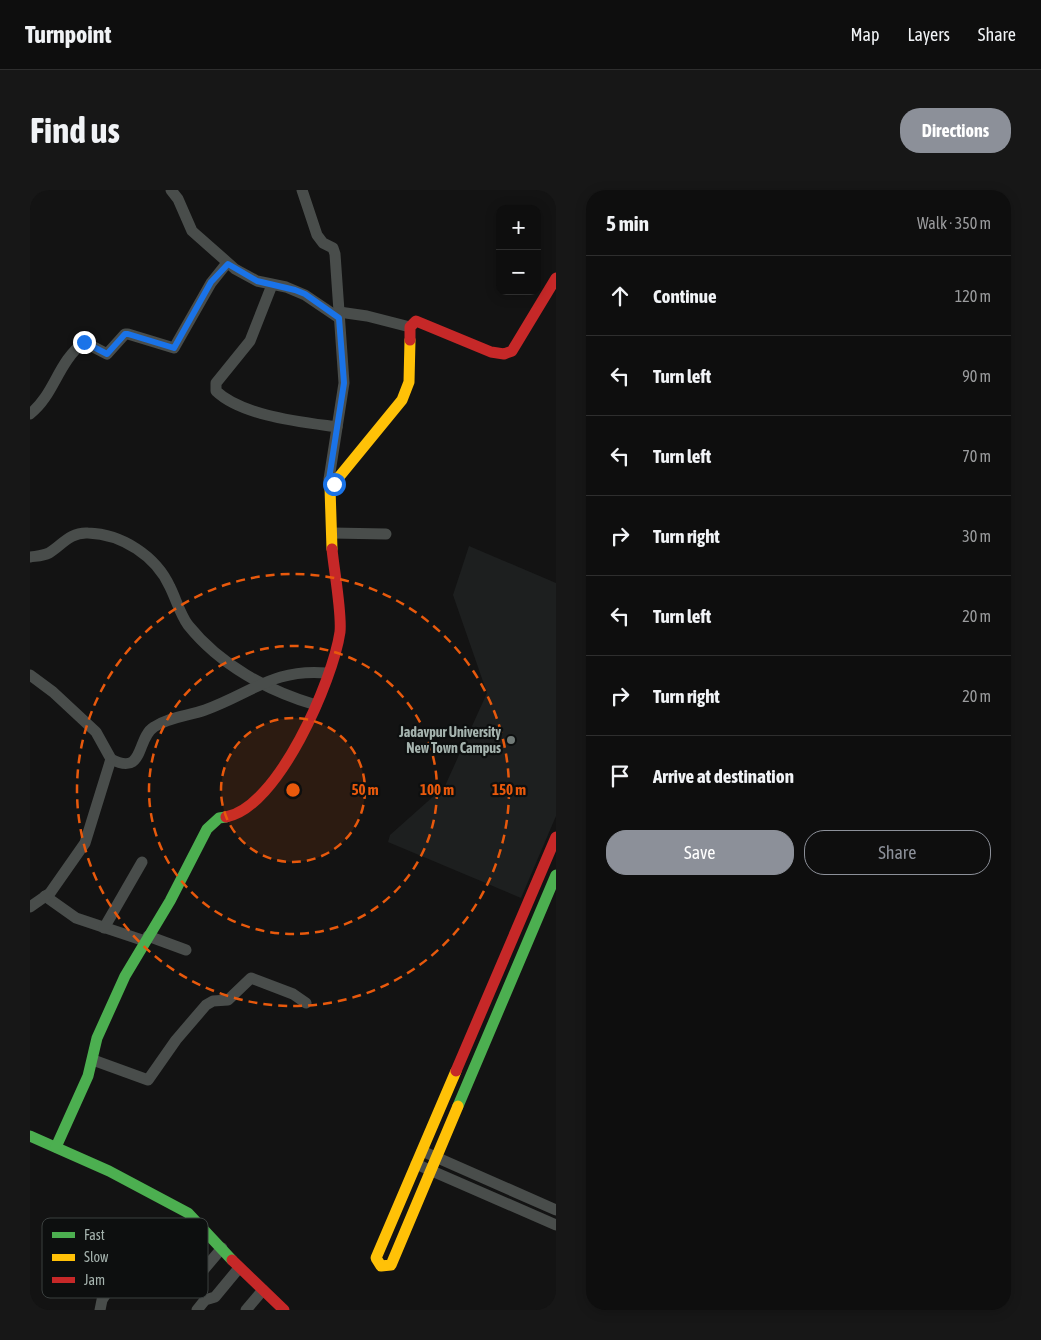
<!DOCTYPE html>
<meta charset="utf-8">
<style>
:root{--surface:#0e0e0e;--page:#171717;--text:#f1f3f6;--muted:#9b9c9e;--line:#2e2e2e;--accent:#8c9099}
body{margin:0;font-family:"Asap Condensed",sans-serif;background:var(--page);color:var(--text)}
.controls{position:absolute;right:15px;top:15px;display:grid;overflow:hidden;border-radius:10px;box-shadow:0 2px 12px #0003}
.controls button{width:45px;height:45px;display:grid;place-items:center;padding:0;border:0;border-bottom:1px solid var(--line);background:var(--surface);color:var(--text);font:25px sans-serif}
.stop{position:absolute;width:15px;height:15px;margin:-11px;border:4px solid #1a73e8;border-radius:50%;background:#fff}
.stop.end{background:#1a73e8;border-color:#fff;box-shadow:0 1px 5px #0008}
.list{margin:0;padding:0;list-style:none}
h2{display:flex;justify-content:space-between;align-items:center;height:65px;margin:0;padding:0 20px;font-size:21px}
h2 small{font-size:16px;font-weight:400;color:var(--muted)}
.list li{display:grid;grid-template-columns:32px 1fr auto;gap:15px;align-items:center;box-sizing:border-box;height:80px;padding:0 20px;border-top:1px solid var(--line)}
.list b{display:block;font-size:19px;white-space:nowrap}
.list em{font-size:16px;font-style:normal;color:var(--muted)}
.actions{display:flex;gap:10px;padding:15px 20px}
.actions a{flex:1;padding:11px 0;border:1px solid var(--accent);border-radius:20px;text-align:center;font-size:18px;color:var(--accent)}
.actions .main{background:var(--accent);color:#fff}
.icon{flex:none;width:28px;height:28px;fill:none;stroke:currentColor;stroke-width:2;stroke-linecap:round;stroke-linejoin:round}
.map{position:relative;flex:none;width:526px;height:1120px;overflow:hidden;border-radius:20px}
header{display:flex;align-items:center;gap:30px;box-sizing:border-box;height:70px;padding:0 25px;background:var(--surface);border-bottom:1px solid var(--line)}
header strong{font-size:24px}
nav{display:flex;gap:28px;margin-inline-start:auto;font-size:18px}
.intro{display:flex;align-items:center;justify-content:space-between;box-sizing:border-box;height:120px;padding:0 30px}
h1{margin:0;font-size:35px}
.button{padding:12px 22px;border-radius:20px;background:var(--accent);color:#fff;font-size:18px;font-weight:700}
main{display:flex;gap:30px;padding:0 30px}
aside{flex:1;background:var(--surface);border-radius:20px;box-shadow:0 2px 12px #0003}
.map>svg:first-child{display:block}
.built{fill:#1d1f1f}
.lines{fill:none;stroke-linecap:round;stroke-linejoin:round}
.street{stroke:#494d4b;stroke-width:11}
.fast{stroke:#4caf50;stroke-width:11}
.slow{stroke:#ffc107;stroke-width:11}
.jam{stroke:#c62828;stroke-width:11}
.route{stroke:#1a73e8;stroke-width:6}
.ring{fill:none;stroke:#e8590c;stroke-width:2.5;stroke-dasharray:9 6}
.poi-dot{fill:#727b78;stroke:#0d0f0f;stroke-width:2}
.labels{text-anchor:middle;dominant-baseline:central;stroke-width:4.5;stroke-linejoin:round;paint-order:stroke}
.poi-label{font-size:14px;font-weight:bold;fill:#a5b3ae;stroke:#0d0f0f;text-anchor:end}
.key{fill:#0d0f0f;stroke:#3b403f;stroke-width:1}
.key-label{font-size:14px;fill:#a5b3ae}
.centre{fill:#e8590c;stroke:#0d0f0f;stroke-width:2.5}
.ring-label{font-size:15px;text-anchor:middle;font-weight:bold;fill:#e8590c;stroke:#0d0f0f;stroke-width:4.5;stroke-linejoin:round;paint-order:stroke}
</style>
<header>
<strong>Turnpoint</strong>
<nav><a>Map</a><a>Layers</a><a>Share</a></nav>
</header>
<div class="intro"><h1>Find us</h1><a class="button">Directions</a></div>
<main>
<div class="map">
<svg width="526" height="1120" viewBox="0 0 526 1120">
<rect width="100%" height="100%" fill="#131313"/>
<path class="built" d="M439 356 526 393V626L491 708 358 652 360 645 415 596 457 503 423 405Z"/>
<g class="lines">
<g class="street">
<path d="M141 0 148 9 162 41 205 79 227 91 256 97 275 105 309 128"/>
<path d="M272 0 287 45 293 53 303 58 305 64 314 193 299 289 300 298"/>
<path d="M242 95 220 151 186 193V201C212 226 272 232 307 237"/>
<path d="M309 122 337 126 380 137"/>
<path d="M0 224C25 204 27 173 54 152L77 164 95 144H98L144 158 181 93 197 73"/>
<path d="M302 343 356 344"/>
<path d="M0 367C6 366 13 366 19 363 32 355 40 342 58 343 92 344 126 366 140 397 146 409 150 424 158 435 190 475 238 501 286 515"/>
<path d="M0 485 23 502 66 542 81 569C115 587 106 548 124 537 139 527 158 526 175 520 222 503 244 478 297 483"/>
<path d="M15 706 46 728 115 751"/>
<path d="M0 717 20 703 55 653 81 569"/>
<path d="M74 738 112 672"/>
<path d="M118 746 156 760"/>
<path d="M63 870 118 890 146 850 176 815 183 811 198 810 221 788 263 804 276 813"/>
<path d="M392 961 526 1020"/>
<path d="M386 974 526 1035"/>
<path d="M123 1099 139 1079 157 1089 165 1090 192 1058"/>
<path d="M70 1120 72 1110 79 1099"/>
<path d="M167 1120 175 1110 185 1107 209 1078"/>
<path d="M216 1120 233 1100"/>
</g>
<g class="fast">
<path d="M428 916 526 685"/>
<path d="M0 946 79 981 158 1023 202 1070"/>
<path d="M26 957 58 886 67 848 95 786 140 711 177 639 189 628 196 627"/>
</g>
<g class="slow">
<path d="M302 359 300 298 372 210 379 192 380 150"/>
<path d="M426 881 346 1068 351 1076 361 1075 428 916"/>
</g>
<g class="jam">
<path d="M380 150V137L386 131 461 162 474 164 482 161 526 88"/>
<path d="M196 627C248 618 303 490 310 442 312 423 304 380 302 359"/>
<path d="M426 881 526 647"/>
<path d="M202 1070 254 1120"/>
</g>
</g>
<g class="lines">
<path class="route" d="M54 152 77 164 95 144H98L144 158 181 92 198 74 227 91 265 100 275 104 309 128 314 193 299 289 300 298 304 294"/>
</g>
<circle cx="263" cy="600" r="72" fill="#e8590c" fill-opacity=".12"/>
<g class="ring">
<circle cx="263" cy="600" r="72"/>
<circle cx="263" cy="600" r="144"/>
<circle cx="263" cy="600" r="216"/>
</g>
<circle class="poi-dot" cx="481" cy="550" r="5"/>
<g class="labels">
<g class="poi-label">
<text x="471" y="542">Jadavpur University<tspan x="471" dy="16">New Town Campus</tspan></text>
</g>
</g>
<rect x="12" y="1028" width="166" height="80" rx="8" class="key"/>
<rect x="22" y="1042" width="23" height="6" fill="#4caf50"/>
<rect x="22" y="1064" width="23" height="7" fill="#ffc107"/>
<rect x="22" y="1087" width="23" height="6" fill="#c62828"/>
<g class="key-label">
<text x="54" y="1050">Fast</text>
<text x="54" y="1072">Slow</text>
<text x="54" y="1095">Jam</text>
</g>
<circle cx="263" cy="600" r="8" class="centre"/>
<g class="ring-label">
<text x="335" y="605">50 m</text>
<text x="407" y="605">100 m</text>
<text x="479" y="605">150 m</text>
</g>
</svg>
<div class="controls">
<button>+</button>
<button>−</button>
</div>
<div class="stop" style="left:304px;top:294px"></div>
<div class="stop end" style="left:54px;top:152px"></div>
</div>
<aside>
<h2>5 min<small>Walk · 350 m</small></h2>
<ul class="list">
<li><svg class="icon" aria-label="ahead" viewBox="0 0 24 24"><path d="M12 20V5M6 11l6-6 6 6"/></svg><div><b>Continue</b></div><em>120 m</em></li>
<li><svg class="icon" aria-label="left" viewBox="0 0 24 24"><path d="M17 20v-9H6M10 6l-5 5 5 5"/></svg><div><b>Turn left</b></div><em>90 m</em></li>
<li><svg class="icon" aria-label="left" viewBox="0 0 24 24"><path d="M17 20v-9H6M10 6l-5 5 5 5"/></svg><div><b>Turn left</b></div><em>70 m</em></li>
<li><svg class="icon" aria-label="right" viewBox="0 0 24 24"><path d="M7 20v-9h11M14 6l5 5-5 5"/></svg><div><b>Turn right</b></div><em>30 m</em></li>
<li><svg class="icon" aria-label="left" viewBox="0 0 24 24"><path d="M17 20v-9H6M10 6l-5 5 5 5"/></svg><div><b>Turn left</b></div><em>20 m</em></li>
<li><svg class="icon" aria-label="right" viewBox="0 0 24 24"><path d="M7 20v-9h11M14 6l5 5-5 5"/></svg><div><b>Turn right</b></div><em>20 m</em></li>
<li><svg class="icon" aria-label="arrive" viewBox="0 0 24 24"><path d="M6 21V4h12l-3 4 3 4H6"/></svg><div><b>Arrive at destination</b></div></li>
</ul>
<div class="actions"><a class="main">Save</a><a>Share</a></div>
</aside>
</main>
